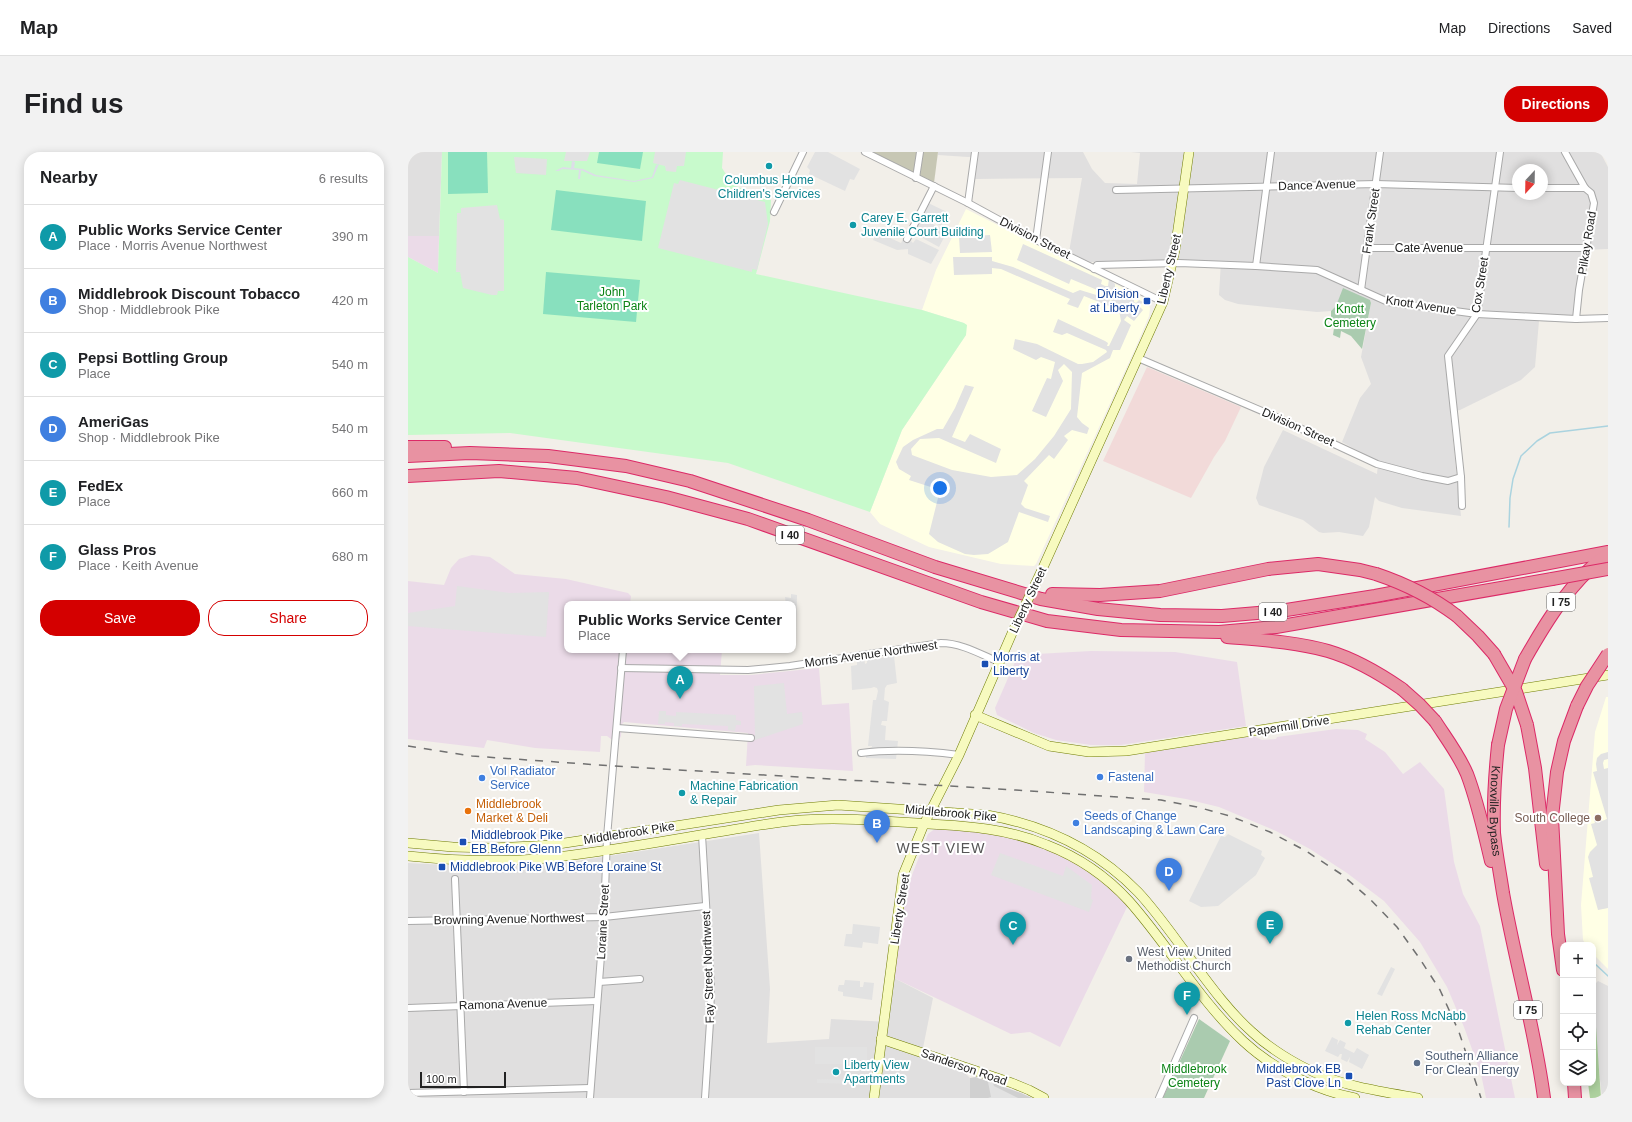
<!DOCTYPE html>
<meta charset="utf-8">
<style>
:root{--surface:#fff;--page:#f2f2f2;--text:#202124;--muted:#757577;--line:#e0e0e0;--accent:#d40000}
body{margin:0;font-family:Arial,sans-serif;background:var(--page);color:var(--text)}
.controls{position:absolute;right:12px;bottom:12px;display:grid;overflow:hidden;border-radius:8px;box-shadow:0 2px 10px #0003}
.controls button{width:36px;height:36px;display:grid;place-items:center;padding:0;border:0;border-bottom:1px solid var(--line);background:var(--surface);color:var(--text);font:20px sans-serif}
.compass{position:absolute;left:1104px;top:12px;width:36px;height:36px;border-radius:50%;background:var(--surface);box-shadow:0 2px 10px #0003;rotate:202deg}
.scale{position:absolute;left:12px;bottom:10px;width:86px;box-sizing:border-box;padding-left:4px;border:2px solid #222;border-top:0;font-size:11px;line-height:14px;white-space:nowrap;color:#222;-webkit-text-stroke:3px #fff;paint-order:stroke}
.you{position:absolute;left:532px;top:336px;width:14px;height:14px;margin:-10px;border:3px solid #fff;border-radius:50%;background:#1a73e8;box-shadow:0 0 0 6px #1a73e833}
.badge{display:grid;place-items:center;width:26px;height:26px;border-radius:50%;background:var(--accent);color:#fff;font-size:13px;font-weight:700}
.pin{position:absolute;translate:-50% -33px;filter:drop-shadow(0 1px 2px #0008)}
.pin::after{content:'';position:absolute;top:21px;width:14px;height:12px;background:inherit;clip-path:polygon(0 0,100% 0,50% 100%)}
.popup{position:absolute;left:156px;top:449px;width:232px;height:52px;box-sizing:border-box;display:grid;place-content:center;border-radius:8px;background:var(--surface);filter:drop-shadow(0 1px 3px #0005);font-size:13px;white-space:nowrap;color:var(--muted)}
.popup b{font-size:15px;color:var(--text)}
.popup::after{content:'';position:absolute;left:50%;top:100%;margin-left:-8px;border:8px solid transparent;border-top-color:var(--surface)}
.list{margin:0;padding:0;list-style:none}
h2{display:flex;justify-content:space-between;align-items:center;height:52px;margin:0;padding:0 16px;font-size:17px}
h2 small{font-size:13px;font-weight:400;color:var(--muted)}
.list li{display:grid;grid-template-columns:26px 1fr auto;gap:12px;align-items:center;box-sizing:border-box;height:64px;padding:0 16px;border-top:1px solid var(--line)}
.list b{display:block;font-size:15px;white-space:nowrap}
.list p{margin:0;font-size:13px;white-space:nowrap;color:var(--muted)}
.list em{font-size:13px;font-style:normal;color:var(--muted)}
.actions{display:flex;gap:8px;padding:12px 16px}
.actions a{flex:1;padding:9px 0;border:1px solid var(--accent);border-radius:16px;text-align:center;font-size:14px;color:var(--accent)}
.actions .main{background:var(--accent);color:#fff}
.icon{flex:none;width:22px;height:22px;fill:none;stroke:currentColor;stroke-width:2;stroke-linecap:round;stroke-linejoin:round}
.map{position:relative;flex:none;width:1200px;height:946px;overflow:hidden;border-radius:16px}
header{display:flex;align-items:center;gap:24px;box-sizing:border-box;height:56px;padding:0 20px;background:var(--surface);border-bottom:1px solid var(--line)}
header strong{font-size:19px}
nav{display:flex;gap:22px;margin-inline-start:auto;font-size:14px}
.intro{display:flex;align-items:center;justify-content:space-between;box-sizing:border-box;height:96px;padding:0 24px}
h1{margin:0;font-size:28px}
.button{padding:10px 18px;border-radius:16px;background:var(--accent);color:#fff;font-size:14px;font-weight:700}
main{display:flex;gap:24px;padding:0 24px}
aside{flex:1;background:var(--surface);border-radius:16px;box-shadow:0 2px 10px #0003}
.map>svg:first-child{display:block}
.residential{fill:#e0dfdf;fill-rule:evenodd}
.commercial{fill:#f2dad9}
.industrial{fill:#ebdbe8}
.education{fill:#ffffe5}
.religious{fill:#d0d0d0}
.construction{fill:#c7c7b4}
.forest{fill:#add19e}
.cemetery{fill:#aacbaf}
.park{fill:#c8facc}
.pitch{fill:#88e0be}
.parking{fill:#e2e2e2;fill-rule:evenodd}
.plaza{fill:#dddde8}
.lines{fill:none;stroke-linecap:round;stroke-linejoin:round}
.stream{stroke:#aad3df;stroke-width:1.5}
.street-casing{stroke:#a9a9a9;stroke-width:8}
.secondary-casing{stroke:#707d05;stroke-width:10}
.highway-casing{stroke:#dc2a67;stroke-width:14}
.street{stroke:#fff;stroke-width:6}
.secondary{stroke:#f7fabf;stroke-width:9}
.highway{stroke:#e892a2;stroke-width:12}
.rail{stroke:#707070;stroke-width:1.5;stroke-dasharray:8 8;stroke-linecap:butt}
.secondary-bridge-casing{stroke:#707d05;stroke-width:10;stroke-linecap:butt}
.highway-bridge-casing{stroke:#dc2a67;stroke-width:14;stroke-linecap:butt}
.secondary-bridge{stroke:#f7fabf;stroke-width:9}
.highway-bridge{stroke:#e892a2;stroke-width:12}
.culture-dot{fill:#0f9aa8;stroke:#fff;stroke-width:1.5}
.transit-dot{fill:#1a4fb4;stroke:#fff;stroke-width:1.5}
.shop-dot{fill:#3f7fe0;stroke:#fff;stroke-width:1.5}
.food-dot{fill:#e8710a;stroke:#fff;stroke-width:1.5}
.education-dot{fill:#8d6e63;stroke:#fff;stroke-width:1.5}
.worship-dot{fill:#6b7280;stroke:#fff;stroke-width:1.5}
.service-dot{fill:#5c6f8a;stroke:#fff;stroke-width:1.5}
.labels{text-anchor:middle;dominant-baseline:central;stroke-width:4;stroke-linejoin:round;paint-order:stroke}
.shield{fill:#fff;stroke:#646464;stroke-width:1}
.shield-label{font-size:11px;font-weight:bold;fill:#222}
.culture-label{font-size:12px;fill:#0d838f;stroke:#fff;text-anchor:start}
.street-label{font-size:12px;fill:#222;stroke:#fff}
.park-label{font-size:12px;fill:#0c8416;stroke:#fff}
.transit-label{font-size:12px;fill:#164399;stroke:#fff;text-anchor:start}
.shop-label{font-size:12px;fill:#366cbe;stroke:#fff;text-anchor:start}
.food-label{font-size:12px;fill:#c56008;stroke:#fff;text-anchor:start}
.education-label{font-size:12px;fill:#785e54;stroke:#fff;text-anchor:end}
.worship-label{font-size:12px;fill:#5b616d;stroke:#fff;text-anchor:start}
.service-label{font-size:12px;fill:#4e5e75;stroke:#fff;text-anchor:start}
.quarter-label{font-size:14px;letter-spacing:1px;fill:#555;stroke:#fff}
</style>
<header>
<strong>Map</strong>
<nav><a>Map</a><a>Directions</a><a>Saved</a></nav>
</header>
<div class="intro"><h1>Find us</h1><a class="button">Directions</a></div>
<main>
<aside>
<h2>Nearby<small>6 results</small></h2>
<ul class="list">
<li><span class="badge" style="background:#0f9aa8">A</span><div><b>Public Works Service Center</b><p>Place · Morris Avenue Northwest</p></div><em>390 m</em></li>
<li><span class="badge" style="background:#3f7fe0">B</span><div><b>Middlebrook Discount Tobacco</b><p>Shop · Middlebrook Pike</p></div><em>420 m</em></li>
<li><span class="badge" style="background:#0f9aa8">C</span><div><b>Pepsi Bottling Group</b><p>Place</p></div><em>540 m</em></li>
<li><span class="badge" style="background:#3f7fe0">D</span><div><b>AmeriGas</b><p>Shop · Middlebrook Pike</p></div><em>540 m</em></li>
<li><span class="badge" style="background:#0f9aa8">E</span><div><b>FedEx</b><p>Place</p></div><em>660 m</em></li>
<li><span class="badge" style="background:#0f9aa8">F</span><div><b>Glass Pros</b><p>Place · Keith Avenue</p></div><em>680 m</em></li>
</ul>
<div class="actions"><a class="main">Save</a><a>Share</a></div>
</aside>
<div class="map">
<svg width="1200" height="946" viewBox="0 0 1200 946">
<rect width="100%" height="100%" fill="#f2efe9"/>
<g class="residential">
<path d="M0 0H34L31 84H0Z"/>
<path d="M530 0H675L684 17 697 31 729 32 732 1 723 0H1192L1200 15V97L1176 98 1166 171 1131 169 1127 215 1113 228 1052 258 1042 260 1053 364 994 356 971 349 967 345 961 375 955 384 931 380 915 381 911 380 895 368 851 353 848 346 856 315 875 278 969 322 970 310 934 290 952 246 963 232 953 205 963 151 962 148 928 154 923 159 909 160 830 152 817 148 811 143 813 109H773L769 106 762 109 682 110 661 100 674 26 567 27 570 4 560 5 530 3ZM1110 18H1134V42H1110Z"/>
<path d="M351 681 362 837 359 891 421 887 423 867 481 870 486 826 525 846 513 906 557 921 562 926V946H0V711L58 714H117L162 710Z"/>
<path d="M1190 829 1200 834V946H1194L1187 880 1185 834Z"/>
</g>
<path class="commercial" d="M739 215 833 255 817 289 806 305 783 346 695 309Z"/>
<g class="industrial">
<path d="M0 84H31L30 121 0 105Z"/>
<path d="M64 403 82 405 107 422 158 427 220 441 223 444 222 452H159V498H314L312 523H343L411 516 414 553 441 551 445 619 347 613 338 614 340 581 216 570 214 572 213 584 211 588 203 587 199 584H193L192 600 127 596 79 588 76 596 0 587V429L36 433 43 416 51 407Z"/>
<path d="M683 499 767 500 829 510 838 574 713 593H683L648 588 626 581 589 563 587 556 610 503Z"/>
<path d="M928 577 950 578 959 582 957 587 977 600 995 622 1012 610 1036 637 1046 710 1055 742 1072 774 1107 946H1078L1073 922 1056 875 1039 835 1012 790 976 749 939 721 902 697 868 679 811 655 778 647 736 640 737 601 845 584 854 588 868 587 869 585Z"/>
<path d="M528 676 594 682 639 696 663 709 690 726 720 753 652 895 622 880 603 882 486 826 495 757 504 723 520 682Z"/>
</g>
<g class="education">
<path d="M558 57 735 146 741 152 742 157 741 164 727 197 628 412 626 414 593 412 521 395 472 372 462 360 494 278 558 183 556 171 514 158 528 118Z"/>
<path d="M1198 545H1200V817L1185 802V793H1178L1175 788 1173 753 1187 580Z"/>
</g>
<path class="religious" d="M568 925 613 941 624 946H562V926Z"/>
<path class="construction" d="M464 0H530L526 31Z"/>
<path class="forest" d="M1185 853 1187 860 1193 946H1182L1180 931H1185Z"/>
<g class="cemetery">
<path d="M935 136 962 148 963 151 954 197 943 184 933 179 932 186 925 183 926 176 923 175V159L928 154Z"/>
<path d="M791 867 822 889 796 946H755Z"/>
</g>
<path class="park" d="M34 0H315L314 16 325 33 363 48 362 69 348 122 514 158 556 171 559 173 558 183 494 278 462 360 320 311 102 281 0 283V105L30 121Z"/>
<g class="pitch">
<path d="M40 0H79L80 41 40 42Z"/>
<path d="M191 0H235L232 17 189 11Z"/>
<path d="M148 38 238 49 234 89 143 78Z"/>
<path d="M138 120 232 128 228 170 135 162Z"/>
</g>
<g class="parking">
<path d="M158 0H182L179 9H156Z"/>
<path d="M247 0H278L276 14H269L268 20 258 19 257 14 245 11Z"/>
<path d="M407 0H420L452 17 446 28 442 27 437 39 401 22 402 18 399 15Z"/>
<path d="M106 5 139 7 138 23 108 21Z"/>
<path d="M272 28 357 50 360 72 349 118 344 117V120L250 96 266 31 270 32Z"/>
<path d="M516 49 539 60 533 74 518 66 517 60 514 68 516 67 539 80 531 95 509 83 508 78 503 89 505 91 508 87 531 98 523 112 500 102V97L489 98 465 88 469 80 493 91Z"/>
<path d="M89 53 92 67 96 68V139H90L89 143H84L55 136 52 120H48L49 61H53V56Z"/>
<path d="M582 83 584 100 552 101 551 85Z"/>
<path d="M615 92 694 128 693 132 697 134H700L701 127 707 132V143L709 136 726 145V150L728 151 731 148 735 150 731 154 735 158 726 169 719 164 716 168 723 173 712 198H705L702 206 674 221 669 265 674 271 681 276 679 282 664 278 656 284 660 288 646 307 641 303 616 329 620 333 613 352 617 356 642 364 640 370 611 360 600 390 580 402 566 403 557 402 530 390 521 382 532 338 501 328 503 324 491 317 488 310 495 295 505 288 529 277H535L547 256 557 233 566 235 544 285 557 290 562 282 593 297 588 311 531 286 512 287 503 297 504 303 544 318 583 325 609 323 627 307 646 284 663 257 664 220 656 212 650 218 655 229 638 265 624 259 639 226 643 227 647 210 633 205 628 208 605 197 607 187 629 192 670 212H674L685 210 699 200 698 198 659 181 654 183 645 180 650 167 697 189 700 191 699 194H701L713 169 711 158 676 144 670 156 659 152 662 147 593 117 584 116V122L546 123 545 105H584V109L605 115 665 141 672 138 695 145 694 140 663 127 661 132 609 108ZM701 144 707 145 703 149 717 156 723 153 717 161 711 155 702 150Z"/>
<path d="M49 434 102 441 141 440 138 485 0 474V461L47 454Z"/>
<path d="M383 442 389 443 388 494H385V452H378L377 445 383 446Z"/>
<path d="M486 504 489 531 479 533 477 536 476 548 481 550 479 569H474L473 573 478 574 477 588 490 589 488 607 458 606V597L464 595V594H460L465 548H468L470 539 469 536 466 535 463 536 444 538 443 514 449 513V507L456 506 457 512 459 511V508Z"/>
<path d="M376 531 379 562 394 560 395 572 347 588 346 534Z"/>
<path d="M251 559H258V563L268 564V560L328 563V568L333 569V573H328L327 579 320 578V574L274 572V574H266V571L257 570V572H250Z"/>
<path d="M1200 600V607L1196 608 1195 611 1196 617 1200 616V756L1190 758 1181 726 1185 725 1180 705 1182 700 1189 693 1183 672 1187 671 1186 668 1193 666 1194 669 1199 667 1185 620 1189 619 1188 612 1189 606 1193 602Z"/>
<path d="M820 682 854 699 853 703 857 706 848 723 810 754 793 755 781 749 813 684 817 685Z"/>
<path d="M592 701 655 724 658 714 684 733 683 747 685 748 681 760 583 723Z"/>
<path d="M445 772 472 775 470 792 455 790 454 796 436 794 438 782H444Z"/>
<path d="M983 815 987 817 974 844 969 842Z"/>
<path d="M437 828 452 829V835H455L456 830 466 831 464 848 435 844V840L430 839V836L431 833H436Z"/>
<path d="M924 885 930 888 929 893 932 888 938 891 936 896 946 901 949 896 961 903 954 917 941 910 942 905 939 910 933 907 934 902H932L930 905 917 899Z"/>
<rect x="407" y="895" width="52" height="17"/>
<path d="M409 927 459 928 458 932 409 931Z"/>
<path d="M580 930 585 931 586 934 610 946H580L583 945Z"/>
</g>
<path class="plaza" d="M164 9 167 10 166 16 175 17 188 23 226 29 244 25 248 13 251 12 245 26 226 30 186 24 173 18 172 27H170L171 18 154 17 151 19H147L155 15 163 16Z"/>
<g class="lines">
<g class="stream">
<path d="M1198 0 1200 5"/>
<path d="M1101 375 1102 346 1105 327 1113 304 1129 289 1142 281 1200 274"/>
<path d="M1185 810 1200 824"/>
</g>
<g class="street-casing">
<g id="street">
<path d="M457 0 560 51 628 88 755 150"/>
<path d="M1157 0 1177 36 1183 41 1186 51 1171 138 1168 167"/>
<path d="M508 26 512 0"/>
<path d="M1134 36H1177"/>
<path d="M708 38 968 32 1110 36"/>
<path d="M560 51 567 0"/>
<path d="M366 60 395 0"/>
<path d="M499 87 526 34"/>
<path d="M628 88 640 0"/>
<path d="M959 96H1179"/>
<path d="M848 114 863 0"/>
<path d="M686 117 689 113 771 111 848 114 909 118 980 150 1069 162 1168 167 1200 166"/>
<path d="M953 138 972 0"/>
<path d="M730 206 868 265 969 312 1014 324 1040 329 1053 325"/>
<path d="M1054 354 1053 325 1040 204 1069 162 1092 0"/>
<path d="M213 516 340 518 382 514 533 491C553 491 572 502 591 510"/>
<path d="M209 576 343 586"/>
<path d="M453 601C485 597 519 599 551 603"/>
<path d="M294 683 303 836 302 870 297 946"/>
<path d="M47 727 56 940"/>
<path d="M0 769 196 765 297 754"/>
<path d="M191 830 232 827"/>
<path d="M0 856 189 849"/>
<path d="M0 941 182 936"/>
<path d="M182 946 196 765 199 685 215 498"/>
<path d="M751 946 786 866"/>
</g>
</g>
<g class="secondary-casing">
<g id="secondary">
<path d="M633 420 755 150 767 98 781 0"/>
<path d="M567 563 641 594 681 600 718 599 1200 523"/>
<path d="M0 691 45 695 84 696 144 693 371 658 430 653 579 663C636 673 689 698 730 740 746 757 761 778 775 797 796 825 818 857 844 880 861 896 887 912 908 921 939 935 976 940 1010 946"/>
<path d="M0 704C49 709 99 711 148 705 202 699 256 689 310 680 337 676 365 670 393 668 436 665 478 669 520 672 561 674 601 677 639 693 670 705 699 725 721 749 761 794 791 848 835 889 865 917 907 938 947 946"/>
<path d="M473 887 604 931 621 938 636 946"/>
<path d="M466 946 495 723 516 672 551 603 605 479"/>
</g>
</g>
<g class="highway-casing">
<g id="highway">
<path d="M0 295H37"/>
<path d="M0 304 62 301 140 304 218 314 282 329 400 368 527 415 633 447 690 457 752 463 814 464 872 459 967 444 1200 400"/>
<path d="M0 324 91 319 169 326 258 345 340 367 573 450 639 469 713 478 811 480 868 475 1144 427"/>
<path d="M644 442 692 443 752 439 860 417 910 412 952 418 968 422"/>
<path d="M1049 464 1070 484 1086 502"/>
<path d="M819 485C853 488 888 490 920 499 947 507 971 521 994 537"/>
<path d="M1117 507C1138 470 1164 427 1200 402"/>
<path d="M1027 569C1038 586 1051 603 1059 622 1070 651 1076 680 1083 709"/>
<path d="M1119 573 1127 616 1138 712"/>
<path id="s1" d="M1090 593C1087 622 1085 651 1086 681 1088 701 1092 721 1095 741 1107 809 1127 877 1136 946"/>
<path d="M1155 818 1150 782 1144 665 1149 620 1156 589 1169 554"/>
<path d="M1166 931 1167 946"/>
</g>
</g>
<use href="#street" class="street"/>
<use href="#secondary" class="secondary"/>
<use href="#highway" class="highway"/>
<path class="rail" d="M0 594 64 604 205 614 608 638 753 648 789 655 822 664 862 680 898 699 933 722 962 747 989 775 1012 807 1032 838 1051 880 1073 946"/>
<g class="secondary-bridge-casing">
<path id="secondary-bridge" d="M605 479 633 420"/>
</g>
<g class="highway-bridge-casing">
<g id="highway-bridge">
<path d="M968 422C998 432 1024 445 1049 464"/>
<path d="M1144 427 1200 417"/>
<path d="M1086 502 1108 540 1119 573"/>
<path d="M994 537 1012 553 1027 569"/>
<path d="M1169 554 1179 534 1200 502"/>
<path d="M1090 593 1098 557 1117 507"/>
</g>
</g>
<use href="#secondary-bridge" class="secondary-bridge"/>
<use href="#highway-bridge" class="highway-bridge"/>
</g>
<g class="culture-dot">
<circle cx="361" cy="14" r="4"/>
<circle cx="445" cy="73" r="4"/>
<circle cx="274" cy="641" r="4"/>
<circle cx="940" cy="871" r="4"/>
<circle cx="428" cy="920" r="4"/>
</g>
<g class="transit-dot">
<rect x="735" y="145" width="8" height="8" rx="2"/>
<rect x="573" y="508" width="8" height="8" rx="2"/>
<rect x="51" y="686" width="8" height="8" rx="2"/>
<rect x="30" y="711" width="8" height="8" rx="2"/>
<rect x="937" y="920" width="8" height="8" rx="2"/>
</g>
<g class="shop-dot">
<circle cx="692" cy="625" r="4"/>
<circle cx="74" cy="626" r="4"/>
<circle cx="668" cy="671" r="4"/>
</g>
<circle class="food-dot" cx="60" cy="659" r="4"/>
<circle class="education-dot" cx="1190" cy="666" r="4"/>
<circle class="worship-dot" cx="721" cy="807" r="4"/>
<circle class="service-dot" cx="1009" cy="911" r="4"/>
<g class="labels">
<g class="shield">
<rect x="368" y="374" width="28" height="18" rx="3"/>
<rect x="1139" y="441" width="28" height="18" rx="3"/>
<rect x="851" y="451" width="28" height="18" rx="3"/>
<rect x="1106" y="849" width="28" height="18" rx="3"/>
</g>
<g class="shield-label">
<text x="382" y="383">I 40</text>
<text x="1153" y="450">I 75</text>
<text x="865" y="460">I 40</text>
<text x="1120" y="858">I 75</text>
</g>
<g class="culture-label">
<text x="361" y="28" text-anchor="middle">Columbus Home<tspan x="361" dy="14">Children's Services</tspan></text>
<text x="453" y="66">Carey E. Garrett<tspan x="453" dy="14">Juvenile Court Building</tspan></text>
<text x="282" y="634">Machine Fabrication<tspan x="282" dy="14">&amp; Repair</tspan></text>
<text x="948" y="864">Helen Ross McNabb<tspan x="948" dy="14">Rehab Center</tspan></text>
<text x="436" y="913">Liberty View<tspan x="436" dy="14">Apartments</tspan></text>
</g>
<g class="street-label">
<text transform="translate(909 33) rotate(-2)">Dance Avenue</text>
<text transform="translate(963 69) rotate(-82)">Frank Street</text>
<text transform="translate(627 86) rotate(27)">Division Street</text>
<text transform="translate(1179 91) rotate(-81)">Pilkay Road</text>
<text x="1021" y="96">Cate Avenue</text>
<text transform="translate(761 117) rotate(-77)">Liberty Street</text>
<text transform="translate(1072 133) rotate(-81)">Cox Street</text>
<text transform="translate(1013 153) rotate(9)">Knott Avenue</text>
<text transform="translate(890 275) rotate(24)">Division Street</text>
<text transform="translate(620 448) rotate(-65)">Liberty Street</text>
<text transform="translate(463 502) rotate(-8)">Morris Avenue Northwest</text>
<text transform="translate(881 574) rotate(-9)">Papermill Drive</text>
<text stroke="none"><textPath href="#s1" startOffset="66">Knoxville Bypass</textPath></text>
<text transform="translate(543 661) rotate(5)">Middlebrook Pike</text>
<text transform="translate(221 681) rotate(-9)">Middlebrook Pike</text>
<text transform="translate(492 757) rotate(-81)">Liberty Street</text>
<text transform="translate(101 767) rotate(-1)">Browning Avenue Northwest</text>
<text transform="translate(195 770) rotate(-87)">Loraine Street</text>
<text transform="translate(300 815) rotate(-92)">Fay Street Northwest</text>
<text transform="translate(95 852) rotate(-2)">Ramona Avenue</text>
<text transform="translate(556 915) rotate(19)">Sanderson Road</text>
</g>
<g class="park-label">
<text x="204" y="140">John<tspan x="204" dy="14">Tarleton Park</tspan></text>
<text x="942" y="157">Knott<tspan x="942" dy="14">Cemetery</tspan></text>
<text x="786" y="917">Middlebrook<tspan x="786" dy="14">Cemetery</tspan></text>
</g>
<g class="transit-label">
<text x="731" y="142" text-anchor="end">Division<tspan x="731" dy="14">at Liberty</tspan></text>
<text x="585" y="505">Morris at<tspan x="585" dy="14">Liberty</tspan></text>
<text x="63" y="683">Middlebrook Pike<tspan x="63" dy="14">EB Before Glenn</tspan></text>
<text x="42" y="715">Middlebrook Pike WB Before Loraine St</text>
<text x="933" y="917" text-anchor="end">Middlebrook EB<tspan x="933" dy="14">Past Clove Ln</tspan></text>
</g>
<g class="shop-label">
<text x="82" y="619">Vol Radiator<tspan x="82" dy="14">Service</tspan></text>
<text x="700" y="625">Fastenal</text>
<text x="676" y="664">Seeds of Change<tspan x="676" dy="14">Landscaping &amp; Lawn Care</tspan></text>
</g>
<g class="food-label">
<text x="68" y="652">Middlebrook<tspan x="68" dy="14">Market &amp; Deli</tspan></text>
</g>
<g class="education-label">
<text x="1182" y="666">South College</text>
</g>
<g class="worship-label">
<text x="729" y="800">West View United<tspan x="729" dy="14">Methodist Church</tspan></text>
</g>
<g class="service-label">
<text x="1017" y="904">Southern Alliance<tspan x="1017" dy="14">For Clean Energy</tspan></text>
</g>
<g class="quarter-label">
<text x="533" y="696">WEST VIEW</text>
</g>
</g>
</svg>
<div class="controls">
<button>+</button>
<button>−</button>
<button><svg class="icon" aria-label="locate" viewBox="0 0 24 24"><circle cx="12" cy="12" r="6"/><path d="M12 2v4M12 18v4M2 12h4M18 12h4"/></svg></button>
<button><svg class="icon" aria-label="layers" viewBox="0 0 24 24"><path d="M12 4l9 5-9 5-9-5zM3 14l9 5 9-5"/></svg></button>
</div>
<svg class="compass" viewBox="-18 -18 36 36"><path d="M0-13l5 13h-10z" fill="#e53935"/><path d="M0 13l5-13h-10z" fill="#757577"/></svg>
<div class="scale">100 m</div>
<div class="you"></div>
<div class="pin badge" style="left:272px;top:547px;background:#0f9aa8">A</div>
<div class="popup"><b>Public Works Service Center</b>Place</div>
<div class="pin badge" style="left:469px;top:691px;background:#3f7fe0">B</div>
<div class="pin badge" style="left:605px;top:793px;background:#0f9aa8">C</div>
<div class="pin badge" style="left:761px;top:739px;background:#3f7fe0">D</div>
<div class="pin badge" style="left:862px;top:792px;background:#0f9aa8">E</div>
<div class="pin badge" style="left:779px;top:863px;background:#0f9aa8">F</div>
</div>
</main>
